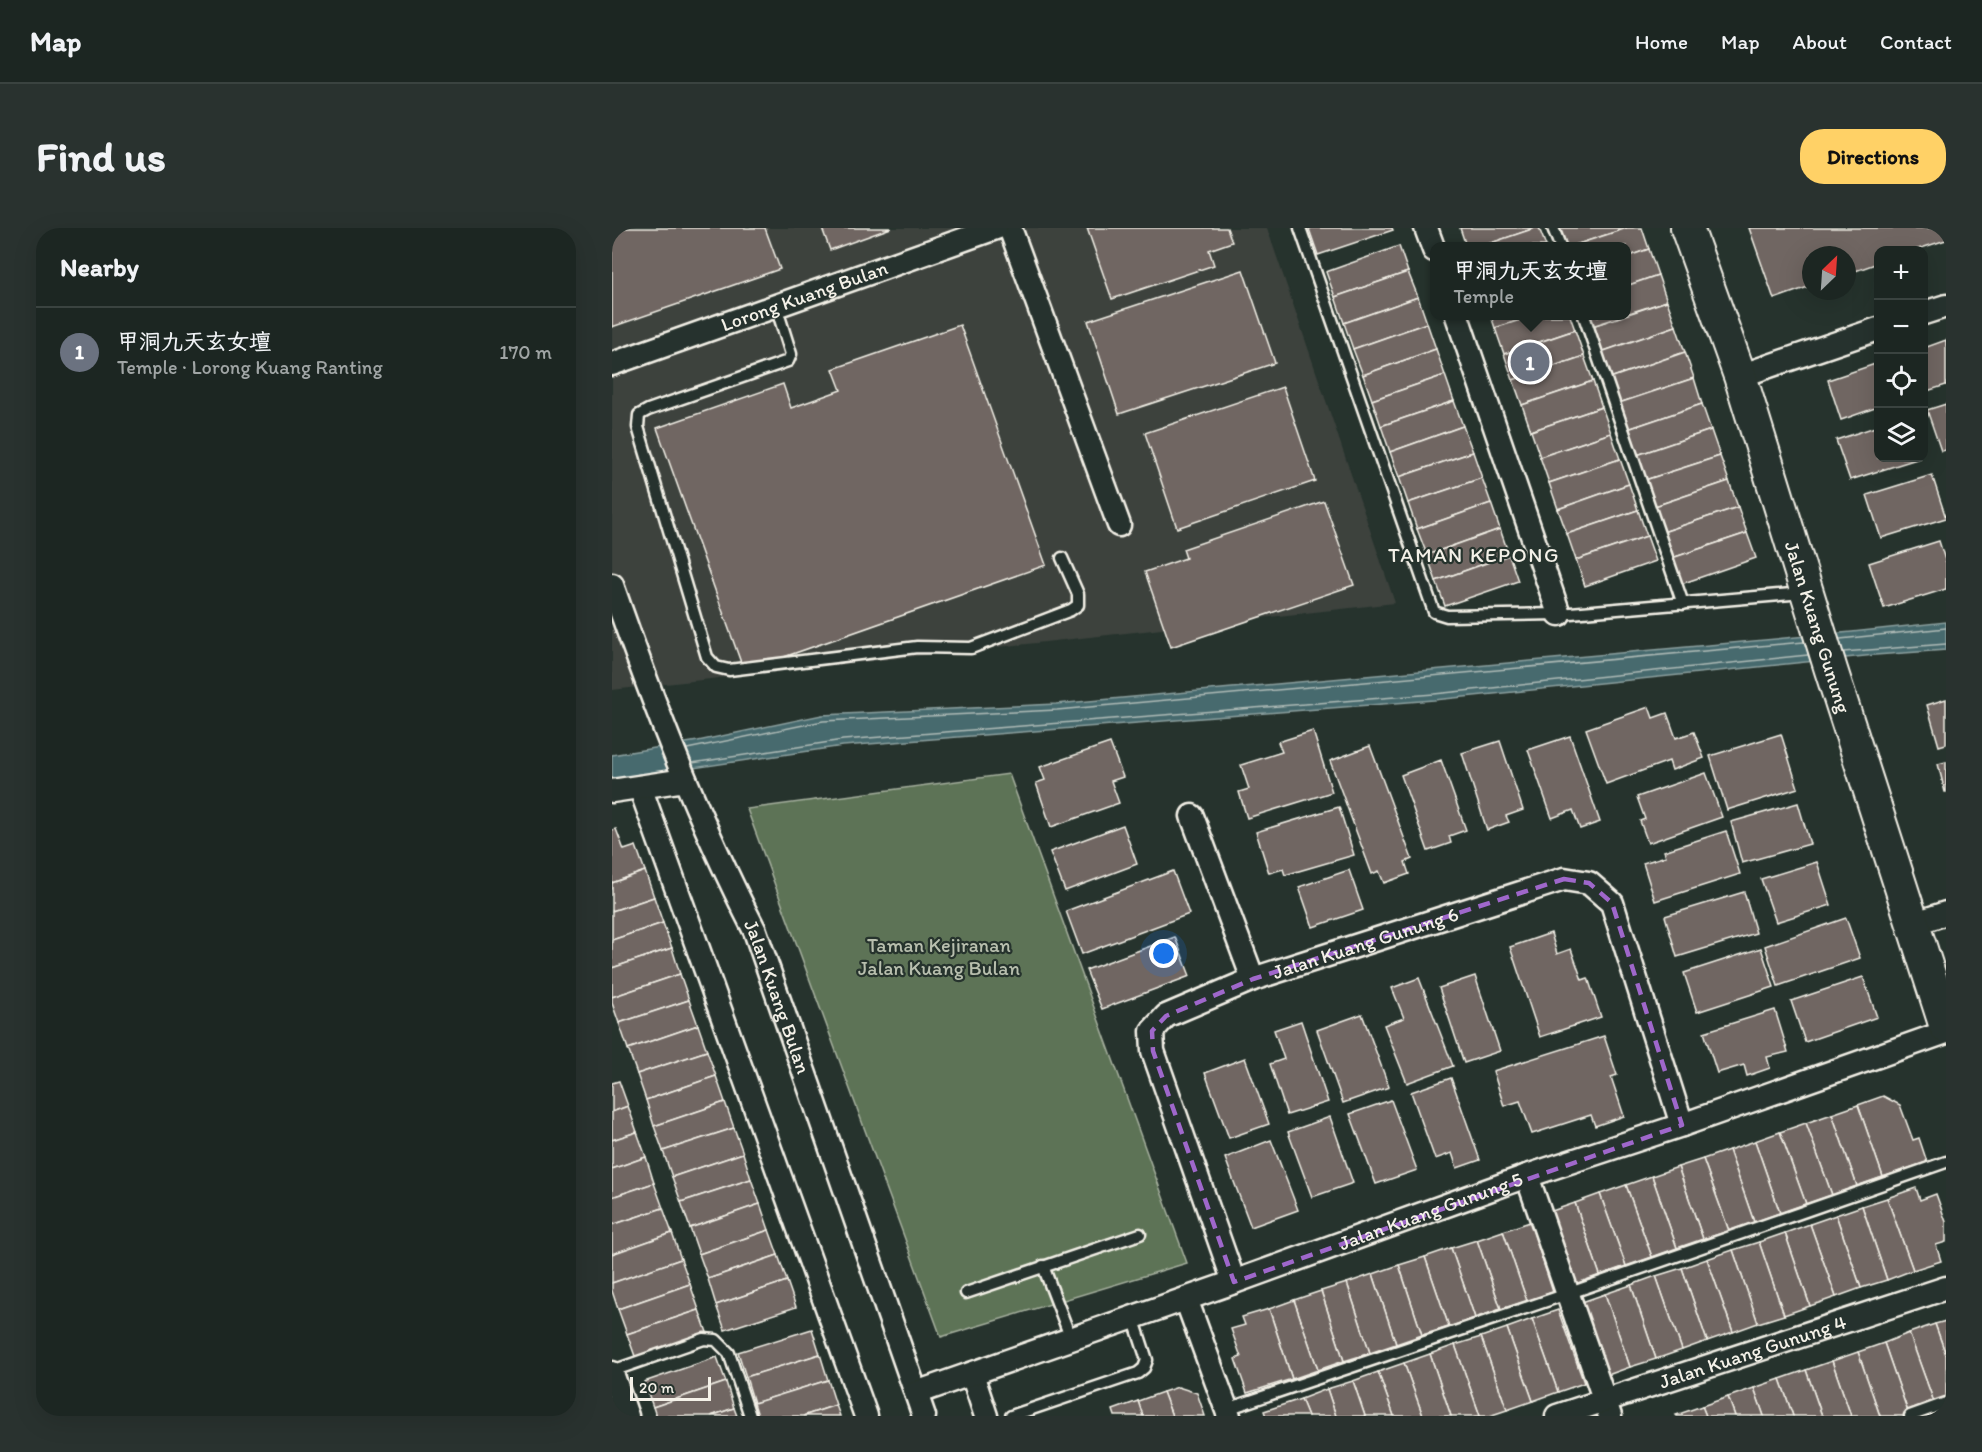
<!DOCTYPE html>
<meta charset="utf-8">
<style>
:root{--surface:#1c2622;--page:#29322f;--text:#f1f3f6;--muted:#a0a5a5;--line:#3a4340;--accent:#ffd166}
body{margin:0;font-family:Itim,"LXGW WenKai TC",sans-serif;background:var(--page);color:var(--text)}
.controls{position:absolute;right:18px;top:18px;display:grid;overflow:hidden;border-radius:12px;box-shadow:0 6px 24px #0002}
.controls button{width:54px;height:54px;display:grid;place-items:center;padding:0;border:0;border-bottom:2px solid var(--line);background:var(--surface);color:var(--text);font:30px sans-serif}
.compass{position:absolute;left:1190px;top:18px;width:54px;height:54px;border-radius:50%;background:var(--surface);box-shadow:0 6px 24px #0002;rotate:25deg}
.scale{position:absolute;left:18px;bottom:15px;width:81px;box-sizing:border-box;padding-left:6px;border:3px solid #f4f1e8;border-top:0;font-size:16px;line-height:21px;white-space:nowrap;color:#f4f1e8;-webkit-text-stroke:4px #26332d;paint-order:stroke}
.you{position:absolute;left:552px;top:726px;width:21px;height:21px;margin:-15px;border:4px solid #fff;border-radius:50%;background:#1a73e8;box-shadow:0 0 0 9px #1a73e833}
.badge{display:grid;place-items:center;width:39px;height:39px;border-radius:50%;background:var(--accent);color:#fff;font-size:20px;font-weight:700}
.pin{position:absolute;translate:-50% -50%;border:3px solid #fff;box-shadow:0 2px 6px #0006}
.popup{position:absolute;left:818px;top:14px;width:201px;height:78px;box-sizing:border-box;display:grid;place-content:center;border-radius:12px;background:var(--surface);filter:drop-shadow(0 2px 4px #0005);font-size:20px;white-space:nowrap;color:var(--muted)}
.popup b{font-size:22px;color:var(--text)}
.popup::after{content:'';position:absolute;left:50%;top:100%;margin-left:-12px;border:12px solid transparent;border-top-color:var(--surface)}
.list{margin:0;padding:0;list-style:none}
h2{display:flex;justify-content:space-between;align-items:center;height:78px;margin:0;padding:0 24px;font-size:26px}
h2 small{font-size:20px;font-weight:400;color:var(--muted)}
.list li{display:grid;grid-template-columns:39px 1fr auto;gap:18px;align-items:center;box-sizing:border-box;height:90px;padding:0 24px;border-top:2px solid var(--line)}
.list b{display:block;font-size:22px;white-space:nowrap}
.list p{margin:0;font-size:20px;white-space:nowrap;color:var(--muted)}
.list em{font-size:20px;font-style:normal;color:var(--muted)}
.icon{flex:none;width:33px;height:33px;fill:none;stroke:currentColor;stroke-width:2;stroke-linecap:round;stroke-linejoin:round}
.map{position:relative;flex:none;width:1334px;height:1188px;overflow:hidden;border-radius:24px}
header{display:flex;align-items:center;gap:36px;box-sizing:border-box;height:84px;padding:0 30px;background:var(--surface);border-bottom:2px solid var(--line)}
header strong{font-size:28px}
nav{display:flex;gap:33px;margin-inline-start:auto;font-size:21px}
.intro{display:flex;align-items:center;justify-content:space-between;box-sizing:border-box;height:144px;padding:0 36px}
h1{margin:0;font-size:42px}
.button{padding:15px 27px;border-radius:24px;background:var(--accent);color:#111;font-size:21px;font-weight:700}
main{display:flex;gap:36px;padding:0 36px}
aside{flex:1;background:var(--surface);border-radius:24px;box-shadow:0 6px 24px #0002}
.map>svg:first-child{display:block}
.built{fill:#3c423d}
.green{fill:#5d7357;stroke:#a8b2a0;stroke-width:1.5}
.water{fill:#476a6e;stroke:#8ca09f;stroke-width:1.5}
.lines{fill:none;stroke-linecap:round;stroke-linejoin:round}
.shore{stroke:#afbbb7;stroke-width:1.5}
.building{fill:#6f6662;stroke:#f4f1e8;stroke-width:1.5}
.lane-casing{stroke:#f4f1e8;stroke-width:15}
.street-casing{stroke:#f4f1e8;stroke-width:27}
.secondary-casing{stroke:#f4f1e8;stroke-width:36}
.lane{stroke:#26332d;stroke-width:10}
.street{stroke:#26332d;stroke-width:22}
.secondary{stroke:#26332d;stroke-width:32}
.marked{fill:none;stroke:#9f67cb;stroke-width:4.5;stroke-dasharray:12 8;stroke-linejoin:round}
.labels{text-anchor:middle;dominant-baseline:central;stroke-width:4.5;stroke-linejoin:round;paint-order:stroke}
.street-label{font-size:20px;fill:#f4f1e8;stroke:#26332d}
.park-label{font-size:20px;fill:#b8bfae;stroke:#26332d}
.neighbourhood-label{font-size:21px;letter-spacing:1.5px;fill:#f4f1e8;stroke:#26332d}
</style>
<header>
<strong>Map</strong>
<nav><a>Home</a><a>Map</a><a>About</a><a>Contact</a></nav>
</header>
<div class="intro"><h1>Find us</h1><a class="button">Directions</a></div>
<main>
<aside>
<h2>Nearby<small></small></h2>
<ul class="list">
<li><span class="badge" style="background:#6b7280">1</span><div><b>甲洞九天玄女壇</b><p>Temple · Lorong Kuang Ranting</p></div><em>170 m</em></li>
</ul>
</aside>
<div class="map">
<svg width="1334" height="1188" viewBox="0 0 1334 1188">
<rect width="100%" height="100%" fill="#26332d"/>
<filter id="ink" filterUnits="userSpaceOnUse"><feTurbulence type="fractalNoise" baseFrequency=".0167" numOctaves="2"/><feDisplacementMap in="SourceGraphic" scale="12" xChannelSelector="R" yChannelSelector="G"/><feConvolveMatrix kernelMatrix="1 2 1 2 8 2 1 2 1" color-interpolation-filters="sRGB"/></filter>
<g filter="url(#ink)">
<path class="built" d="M0 0H655L783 375 0 462Z"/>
<path class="green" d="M397 546 575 1035 329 1109 135 581Z"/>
<path class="water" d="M1334 394V422L1263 427 822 472 231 518 0 552V527L86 513 210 487 444 476 1240 404Z"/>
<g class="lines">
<g class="shore">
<path d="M1228 411 1334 400"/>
<path d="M1231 424 1334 416"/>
<path d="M75 521 211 493 445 482 1192 414"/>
<path d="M80 535 231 512 822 466 1196 427"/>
</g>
</g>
<g class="building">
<path d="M0 0H153L168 41 0 99Z"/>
<path d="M210 0H279L218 22Z"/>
<path d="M475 0H615L620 14 597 22 602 37 500 71Z"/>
<path d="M700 0H780L781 2 706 27 697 1Z"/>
<path d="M848 0H923L870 18H854Z"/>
<path d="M923 0H927L934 18H870Z"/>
<path d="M947 0H1015L960 18H953Z"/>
<path d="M1015 0H1030L1037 21 1014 29V18H960Z"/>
<path d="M1137 0H1334V12L1303 22H1266V35L1235 46V27H1199V58L1162 71Z"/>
<path d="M787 18 796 44 723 69 714 44Z"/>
<path d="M1037 21 1046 47 1014 58V29Z"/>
<path d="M631 42 663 135 507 186 476 93Z"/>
<path d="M796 44 806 69 732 95 723 69Z"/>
<path d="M1046 47 1055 73 1014 86V58Z"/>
<path d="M806 69 815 95 741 121 732 95Z"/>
<path d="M1055 73 1064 98 989 124 980 98Z"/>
<path d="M879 88H921L883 100Z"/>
<path d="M921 88H958L963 102 892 126 883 100Z"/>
<path d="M977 88H1011L980 98Z"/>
<path d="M815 95 824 121 751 147 741 121Z"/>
<path d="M348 97 434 337 132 443 45 200 171 156 179 180 229 162 221 141Z"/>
<path d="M1064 98 1073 124 998 150 989 124Z"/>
<path d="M963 102 972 128 901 152 892 126Z"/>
<path d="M1334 112V157L1312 164V120Z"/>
<path d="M824 121 833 147 760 172 751 147Z"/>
<path d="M1073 124 1082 150 1007 175 998 150Z"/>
<path d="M972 128 981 153 910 177 901 152Z"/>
<path d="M1266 135V179L1229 192 1216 152Z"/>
<path d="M833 147 842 173 769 198 760 172Z"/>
<path d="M1082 150 1090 176 1016 201 1007 175Z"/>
<path d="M981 153 990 179 919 203 910 177Z"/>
<path d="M671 159 703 253 565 300 533 205Z"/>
<path d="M842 173 851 198 778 224 769 198Z"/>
<path d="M1090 176 1099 202 1025 227 1016 201Z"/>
<path d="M1334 176V222L1329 223 1315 182Z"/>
<path d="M990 179 999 205 928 229 919 203Z"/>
<path d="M851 198 861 224 787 249 778 224Z"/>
<path d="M1266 198V230H1308L1238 252 1224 212Z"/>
<path d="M1099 202 1108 228 1033 252 1025 227Z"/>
<path d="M999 205 1008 231 937 255 928 229Z"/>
<path d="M861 224 870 250 796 275 787 249Z"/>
<path d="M1108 228 1117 253 1043 278 1033 252Z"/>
<path d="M1008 231 1017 256 946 281 937 255Z"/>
<path d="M1320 247 1334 290 1269 310 1255 267Z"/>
<path d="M870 250 879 275 805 301 796 275Z"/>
<path d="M1117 253 1126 279 1051 304 1043 278Z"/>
<path d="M1017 256 1026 282 955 306 946 281Z"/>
<path d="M712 273 742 357 559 419 533 344 574 330 571 321Z"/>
<path d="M879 275 888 301 815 327 805 301Z"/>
<path d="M1126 279 1135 305 1060 330 1051 304Z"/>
<path d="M1026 282 1035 308 964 332 955 306Z"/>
<path d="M888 301 897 327 824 353 815 327Z"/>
<path d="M1135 305 1144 330 1069 356 1060 330Z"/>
<path d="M1035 308 1044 333 973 358 964 332Z"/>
<path d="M1327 313 1334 335V361L1272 380 1257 335Z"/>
<path d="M897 327 906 353 833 378 824 353Z"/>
<path d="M1334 471V516L1327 518 1315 477Z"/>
<path d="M1037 479 1041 490 1055 485 1064 510 1082 504 1092 530 1060 542 1057 533 994 556 974 501Z"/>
<path d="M701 503 720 564 635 590 627 564 637 561 629 537 670 524 666 514Z"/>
<path d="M1169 506 1186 560 1115 582 1098 528Z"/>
<path d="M958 508 988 594 968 601 961 582 940 590 916 522Z"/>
<path d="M888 513 911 582 894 588 897 594 875 602 850 525Z"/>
<path d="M498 515 511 549 499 553 507 575 439 599 424 555 433 552 428 539Z"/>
<path d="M758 518 800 631 793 634 797 646 772 655 767 643 760 646 718 533Z"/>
<path d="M829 532 854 602 837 608 839 615 816 623 789 547Z"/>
<path d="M1334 534V564H1333L1326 536Z"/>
<path d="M1094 545 1110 589 1036 615 1028 593 1033 591 1025 569Z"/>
<path d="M1186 575 1198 616 1130 635 1119 594Z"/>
<path d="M727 579 742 627 673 647 671 641 657 645 644 604Z"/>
<path d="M511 597 525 636 453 663 438 624Z"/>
<path d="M4 601 12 622 24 618 33 643 0 655V602Z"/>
<path d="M1114 603 1128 646 1043 673 1031 635 1054 628 1052 623Z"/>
<path d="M1205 634 1219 677 1164 694 1149 651Z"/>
<path d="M737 642 751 682 701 699 687 659Z"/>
<path d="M33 643 42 669 0 683V655Z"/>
<path d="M561 643 577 686 470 726 454 683Z"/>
<path d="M1132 664 1144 705 1065 729 1053 688Z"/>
<path d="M42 669 51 695 0 712V683Z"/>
<path d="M1234 690 1248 730 1166 758 1153 718Z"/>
<path d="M51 695 60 720 0 740V712Z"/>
<path d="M939 705 945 726 959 721 970 752 976 750 989 789 928 809 898 719Z"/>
<path d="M563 709 578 748 490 781 474 742Z"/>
<path d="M60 720 68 746 0 769V740Z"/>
<path d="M1149 720 1162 759 1085 784 1072 745Z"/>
<path d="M68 746 77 772 7 795 0 775V769Z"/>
<path d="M863 748 888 823 852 835 827 760Z"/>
<path d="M1251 749 1265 789 1193 814 1179 773Z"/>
<path d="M807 750 841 838 795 855 772 797 792 790 780 760Z"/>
<path d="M77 772 86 797 16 821 7 795Z"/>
<path d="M1163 782 1176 824 1155 829 1158 840 1135 848 1132 837 1105 845 1092 804Z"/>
<path d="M750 786 777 859 731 875 705 802Z"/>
<path d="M689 793 716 874 675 887 658 836 672 831 662 802Z"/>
<path d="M86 797 95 823 25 846 16 821Z"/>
<path d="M992 808 1005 847 999 849 1012 888 983 898 979 887 920 906 908 873 892 878 881 843Z"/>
<path d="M95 823 104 848 34 872 25 846Z"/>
<path d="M633 830 657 896 617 910 593 845Z"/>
<path d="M104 848 113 874 42 898 34 872Z"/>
<path d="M839 850 868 932 845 940 840 925 823 931 799 864Z"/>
<path d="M7 853 16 878 0 884V855Z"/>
<path d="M1271 868 1288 877 1301 912 1307 910 1315 934 1271 949 1246 877Z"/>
<path d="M779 872 805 942 764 956 738 886Z"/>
<path d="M113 874 122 900 51 923 42 898Z"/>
<path d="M1246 877 1271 949 1245 958 1220 886Z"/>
<path d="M16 878 25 904 0 912V884Z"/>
<path d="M1220 886 1245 958 1220 967 1194 895Z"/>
<path d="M718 889 741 955 700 969 676 904Z"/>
<path d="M1194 895 1220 967 1194 976 1168 904Z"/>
<path d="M122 900 131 925 60 949 51 923Z"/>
<path d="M25 904 34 929 0 941V912Z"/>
<path d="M1168 904 1194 976 1168 985 1143 913Z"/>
<path d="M659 912 686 982 639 999 613 930Z"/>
<path d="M1143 913 1168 985 1142 994 1117 922Z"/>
<path d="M1117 922 1142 994 1117 1003 1091 931Z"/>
<path d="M131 925 139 951 69 974 60 949Z"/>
<path d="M34 929 42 955 0 969V941Z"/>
<path d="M1091 931 1117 1003 1091 1011 1066 939Z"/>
<path d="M1066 939 1091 1011 1065 1020 1040 948Z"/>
<path d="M1040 948 1065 1020 1040 1029 1014 957Z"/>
<path d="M139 951 148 976 78 1000 69 974Z"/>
<path d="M42 955 51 980 0 997V969Z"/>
<path d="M1014 957 1040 1029 1014 1038 988 966Z"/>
<path d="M1304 960 1308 972 1324 966 1334 994V1014L1324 1017 1329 1033 1301 1042 1275 970Z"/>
<path d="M988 966 1014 1038 988 1047 963 975Z"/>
<path d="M1275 970 1301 1042 1275 1052 1250 978Z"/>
<path d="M963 975 988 1047 963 1056 937 984Z"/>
<path d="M148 976 157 1002 87 1026 78 1000Z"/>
<path d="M1250 978 1275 1052 1249 1060 1224 987Z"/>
<path d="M51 980 60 1005 0 1026V997Z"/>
<path d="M1224 987 1249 1060 1224 1069 1198 996Z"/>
<path d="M918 994 941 1064 915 1073 891 1003Z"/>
<path d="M1198 996 1224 1069 1198 1078 1173 1005Z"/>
<path d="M157 1002 166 1027 96 1051 87 1026Z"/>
<path d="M891 1003 915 1073 889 1081 865 1012Z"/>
<path d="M60 1005 69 1031 0 1055V1026Z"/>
<path d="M1173 1005 1198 1078 1172 1087 1147 1014Z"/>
<path d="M865 1012 889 1081 863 1090 839 1020Z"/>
<path d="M1147 1014 1172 1087 1146 1095 1121 1022Z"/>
<path d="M839 1020 863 1090 837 1099 813 1029Z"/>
<path d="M1121 1022 1146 1095 1121 1104 1095 1031Z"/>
<path d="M166 1027 175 1053 104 1077 96 1051Z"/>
<path d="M813 1029 837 1099 810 1107 787 1037Z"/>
<path d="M69 1031 78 1056 6 1081 0 1063V1055Z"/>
<path d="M1095 1031 1121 1104 1095 1113 1070 1040Z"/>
<path d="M787 1037 810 1107 784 1116 761 1046Z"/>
<path d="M1070 1040 1095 1113 1070 1122 1044 1048Z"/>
<path d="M761 1046 784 1116 758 1125 735 1055Z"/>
<path d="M1044 1048 1070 1122 1044 1131 1019 1057Z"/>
<path d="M175 1053 184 1079 113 1102 104 1077Z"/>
<path d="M735 1055 758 1125 732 1133 709 1063Z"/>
<path d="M78 1056 87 1082 15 1106 6 1081Z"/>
<path d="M1019 1057 1044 1131 1018 1139 993 1066Z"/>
<path d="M709 1063 732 1133 706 1142 682 1072Z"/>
<path d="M993 1066 1018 1139 993 1148 967 1075Z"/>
<path d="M682 1072 706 1142 680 1151 657 1081Z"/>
<path d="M657 1081 680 1151 635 1165 623 1131 629 1129 619 1101 633 1097 630 1089Z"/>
<path d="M87 1082 96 1107 24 1131 15 1106Z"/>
<path d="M946 1082 972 1155 946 1164 920 1091Z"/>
<path d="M920 1091 946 1164 921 1173 895 1100Z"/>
<path d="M1334 1093V1127L1323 1096Z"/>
<path d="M1323 1096 1334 1127V1174L1323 1177 1297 1105Z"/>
<path d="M895 1100 921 1173 895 1182 869 1109Z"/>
<path d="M200 1101 208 1126 134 1149 126 1124Z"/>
<path d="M1297 1105 1323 1177 1297 1187 1272 1115Z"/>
<path d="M869 1109 895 1182 877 1188H868L843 1117Z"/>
<path d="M1272 1115 1297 1187 1293 1188H1268L1246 1124Z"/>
<path d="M843 1117 868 1188H839L818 1126Z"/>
<path d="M1246 1124 1268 1188H1239L1220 1133Z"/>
<path d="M208 1126 216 1152 142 1175 134 1149Z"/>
<path d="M818 1126 839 1188H811L792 1135Z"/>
<path d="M105 1129 114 1154 41 1179 32 1154Z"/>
<path d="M1220 1133 1239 1188H1210L1194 1142Z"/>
<path d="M792 1135 811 1188H782L766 1144Z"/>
<path d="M1194 1142 1210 1188H1181L1168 1151Z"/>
<path d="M766 1144 782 1188H753L741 1153Z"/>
<path d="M1168 1151 1181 1188H1152L1142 1160Z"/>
<path d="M216 1152 224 1177 191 1188H146L142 1175Z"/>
<path d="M741 1153 753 1188H724L715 1161Z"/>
<path d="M114 1154 122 1180 99 1188H44L41 1179Z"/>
<path d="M566 1159 585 1165 593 1188H560L551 1164Z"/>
<path d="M1142 1160 1152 1188H1123L1116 1169Z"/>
<path d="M715 1161 724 1188H696L689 1171Z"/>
<path d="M551 1164 560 1188H531L526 1173Z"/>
<path d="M1116 1169 1123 1188H1094L1090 1178Z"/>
<path d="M689 1171 696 1188H654L652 1183Z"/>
<path d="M526 1173 531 1188H503L501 1182Z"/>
<path d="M224 1177 228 1188H191Z"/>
<path d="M1090 1178 1094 1188H1065L1064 1187Z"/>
<path d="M122 1180 125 1188H99Z"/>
</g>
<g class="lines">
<g class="lane-casing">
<g id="lane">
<path d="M688 0 822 384 835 388 947 386 1191 365"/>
<path d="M941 0 948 18"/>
<path d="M164 78 179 126 176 133 36 182 27 187 26 199 95 429 104 439 117 442 305 419 359 420 459 382 466 377V366L450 330"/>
<path d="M972 88 1071 376"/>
<path d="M431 1038 459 1111"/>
<path d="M354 1065 528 1006"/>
<path d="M0 1143 92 1111 104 1112 117 1125 138 1188"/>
<path d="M615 1181 955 1066 1334 934"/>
<path d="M399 1188 526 1145 532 1140 535 1132 521 1089"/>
<path d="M1298 1188 1334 1175"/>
</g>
</g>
<g class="street-casing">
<g id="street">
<path d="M398 0 507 297"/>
<path d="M814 0 822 22"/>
<path d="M1312 85 1334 78"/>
<path d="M845 88 947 386"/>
<path id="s1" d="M0 136 384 0"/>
<path d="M1128 148 1266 101"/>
<path id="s2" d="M0 357C41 475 86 592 143 703L312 1188"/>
<path d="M28 559 254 1188"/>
<path d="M0 563 73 552"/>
<path d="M580 588 641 751"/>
<path d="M1301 696 1334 685"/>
<path d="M915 948 998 1188"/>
<path id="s3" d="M622 1054 541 823 540 803 554 788 641 751 952 651 977 655 1000 675 1070 897"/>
<path d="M574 1071 617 1188"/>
<path d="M0 1145 15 1188"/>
<path d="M360 1146 374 1188"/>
<path id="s4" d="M304 1165 622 1054 915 948 1070 897 1334 804"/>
<path id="s5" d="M945 1188 1334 1060"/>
</g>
</g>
<g class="secondary-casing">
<g id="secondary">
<path id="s6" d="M1075 0 1128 148 1219 442 1334 799"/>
</g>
</g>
<use href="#lane" class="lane"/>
<use href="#street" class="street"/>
<use href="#secondary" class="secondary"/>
</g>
</g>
<path class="marked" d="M952 651 977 655 1000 675 1070 897 622 1054 541 823 540 803 554 788 641 751Z"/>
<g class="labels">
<g class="street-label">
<text stroke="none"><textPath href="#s1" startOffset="204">Lorong Kuang Bulan</textPath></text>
<text stroke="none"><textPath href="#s6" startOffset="420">Jalan Kuang Gunung</textPath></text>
<text stroke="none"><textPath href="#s3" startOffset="498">Jalan Kuang Gunung 6</textPath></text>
<text stroke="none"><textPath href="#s2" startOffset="444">Jalan Kuang Bulan</textPath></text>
<text stroke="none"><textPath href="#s4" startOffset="546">Jalan Kuang Gunung 5</textPath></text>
<text stroke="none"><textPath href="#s5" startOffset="206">Jalan Kuang Gunung 4</textPath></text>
</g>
<g class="park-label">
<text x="327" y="717">Taman Kejiranan<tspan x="327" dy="23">Jalan Kuang Bulan</tspan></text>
</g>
<g class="neighbourhood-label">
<text x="862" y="326">TAMAN KEPONG</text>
</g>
</g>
</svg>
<div class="controls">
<button>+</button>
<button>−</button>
<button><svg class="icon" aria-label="locate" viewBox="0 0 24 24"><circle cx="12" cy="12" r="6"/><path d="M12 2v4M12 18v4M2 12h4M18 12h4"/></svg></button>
<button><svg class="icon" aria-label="layers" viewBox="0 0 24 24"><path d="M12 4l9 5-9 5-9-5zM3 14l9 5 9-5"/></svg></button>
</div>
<svg class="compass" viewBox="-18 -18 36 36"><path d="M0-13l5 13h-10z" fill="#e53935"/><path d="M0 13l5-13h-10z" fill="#a0a5a5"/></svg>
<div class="scale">20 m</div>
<div class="you"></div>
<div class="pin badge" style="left:918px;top:134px;background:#6b7280">1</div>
<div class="popup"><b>甲洞九天玄女壇</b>Temple</div>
</div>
</main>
